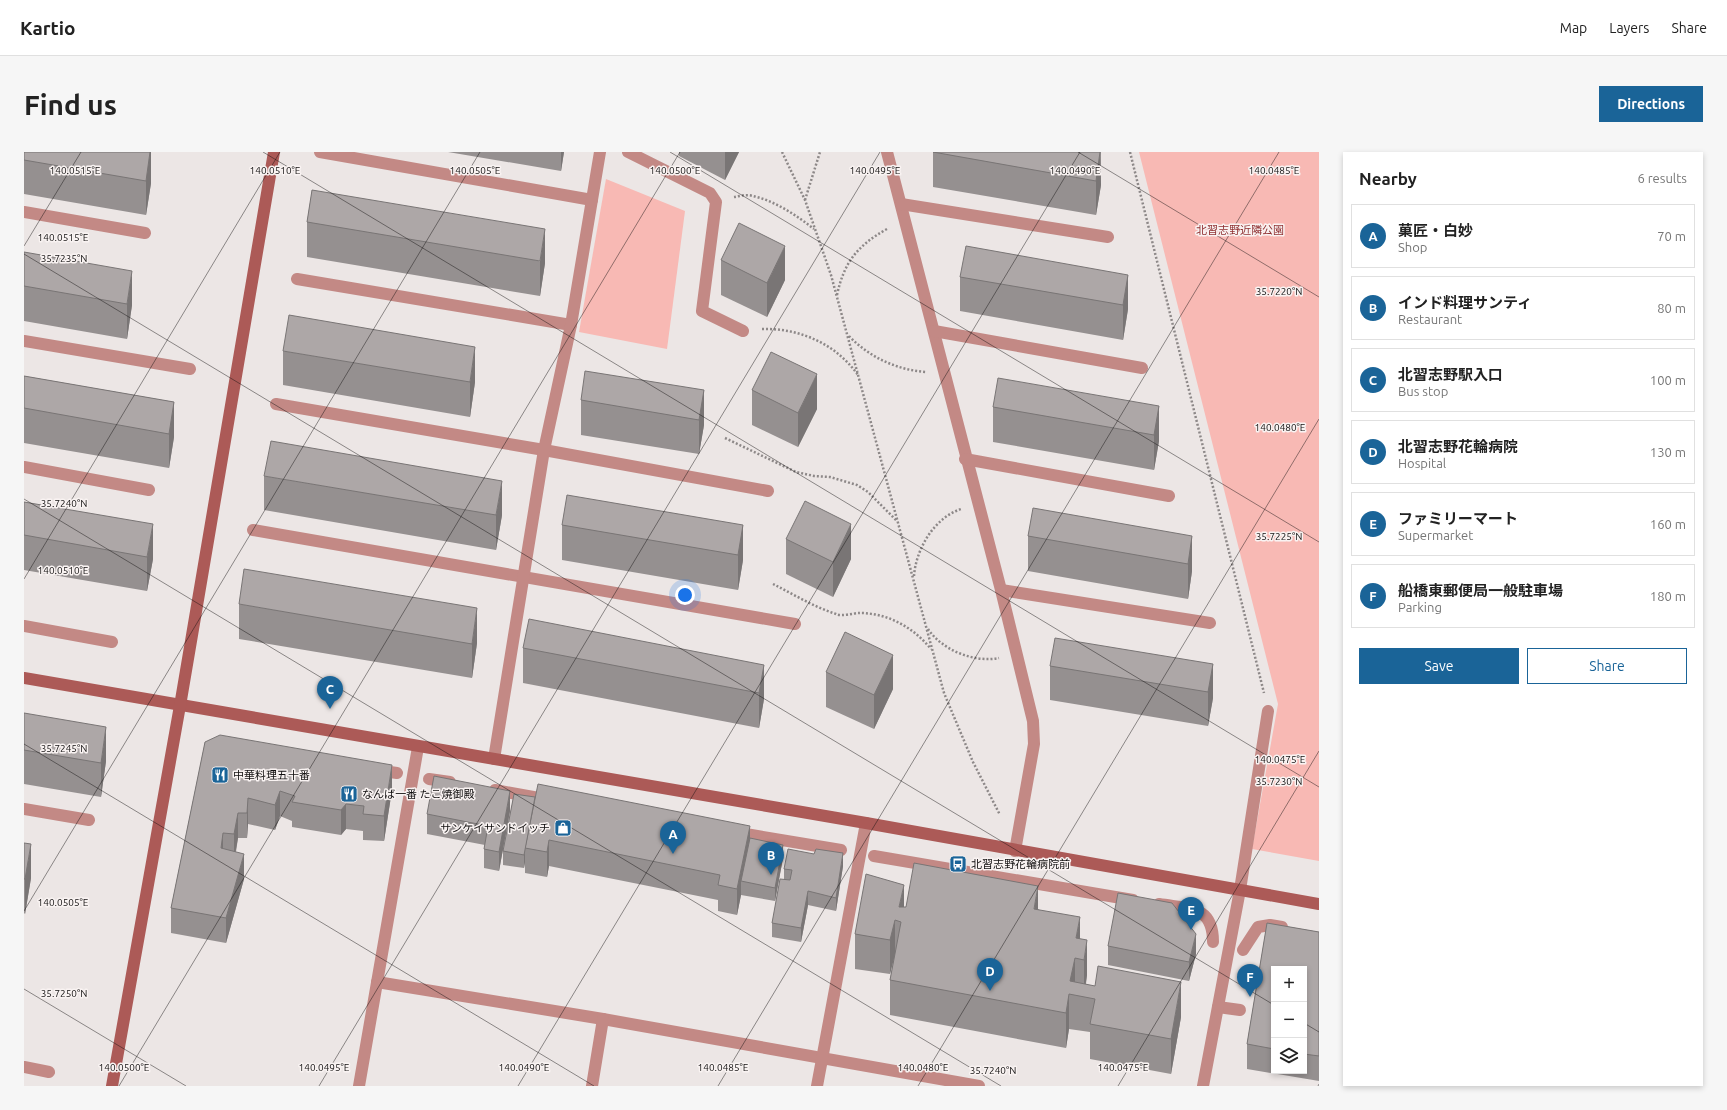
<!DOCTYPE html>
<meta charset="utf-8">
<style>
:root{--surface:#fff;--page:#f6f6f6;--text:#222;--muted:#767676;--line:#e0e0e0;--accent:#1a6498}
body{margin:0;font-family:Ubuntu,"Noto Sans JP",sans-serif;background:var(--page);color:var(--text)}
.controls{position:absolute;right:12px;bottom:12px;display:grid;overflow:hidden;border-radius:0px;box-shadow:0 2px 6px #0003}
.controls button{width:36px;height:36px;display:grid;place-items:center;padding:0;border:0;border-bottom:1px solid var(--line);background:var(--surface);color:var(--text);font:20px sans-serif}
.you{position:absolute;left:661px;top:443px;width:14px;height:14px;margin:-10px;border:3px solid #fff;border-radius:50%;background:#1a73e8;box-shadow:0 0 0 6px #1a73e833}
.badge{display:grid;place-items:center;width:26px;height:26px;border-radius:50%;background:var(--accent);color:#fff;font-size:13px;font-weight:700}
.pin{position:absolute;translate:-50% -33px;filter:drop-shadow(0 1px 2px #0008)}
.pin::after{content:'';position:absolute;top:21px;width:14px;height:12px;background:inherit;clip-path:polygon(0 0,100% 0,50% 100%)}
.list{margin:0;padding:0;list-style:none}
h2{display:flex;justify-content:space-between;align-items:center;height:52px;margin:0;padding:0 16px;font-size:17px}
h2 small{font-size:13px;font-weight:400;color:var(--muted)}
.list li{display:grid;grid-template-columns:26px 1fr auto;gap:12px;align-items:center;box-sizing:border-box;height:64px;margin:0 8px 8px;padding:0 8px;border:1px solid var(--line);border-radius:0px}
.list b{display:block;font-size:15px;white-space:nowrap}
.list p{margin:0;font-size:13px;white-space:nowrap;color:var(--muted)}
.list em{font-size:13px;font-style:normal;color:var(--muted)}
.actions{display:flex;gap:8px;padding:12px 16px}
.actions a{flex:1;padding:9px 0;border:1px solid var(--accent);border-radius:0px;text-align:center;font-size:14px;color:var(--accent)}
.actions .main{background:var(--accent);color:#fff}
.icon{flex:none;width:22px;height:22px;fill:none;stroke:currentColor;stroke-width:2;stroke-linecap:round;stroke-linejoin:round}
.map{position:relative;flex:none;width:1295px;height:934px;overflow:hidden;border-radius:0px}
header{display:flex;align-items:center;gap:24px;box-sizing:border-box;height:56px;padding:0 20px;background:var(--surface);border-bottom:1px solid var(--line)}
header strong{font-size:19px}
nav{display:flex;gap:22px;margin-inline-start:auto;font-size:14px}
.intro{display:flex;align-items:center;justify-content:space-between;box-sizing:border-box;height:96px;padding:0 24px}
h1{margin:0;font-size:28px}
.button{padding:10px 18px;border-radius:0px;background:var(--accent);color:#fff;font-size:14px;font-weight:700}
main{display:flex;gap:24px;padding:0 24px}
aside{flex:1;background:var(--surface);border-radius:0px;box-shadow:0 2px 6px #0003}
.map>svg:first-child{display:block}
.green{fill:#f8b9b4}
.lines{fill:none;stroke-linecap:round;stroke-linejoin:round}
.path{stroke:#8d8888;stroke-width:2.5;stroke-dasharray:2 2;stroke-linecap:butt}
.lane{stroke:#c38985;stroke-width:12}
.street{stroke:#c38985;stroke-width:12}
.secondary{stroke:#ac5a57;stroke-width:12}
.wall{fill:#959090;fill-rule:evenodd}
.shaded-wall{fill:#797575}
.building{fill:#ada7a7;stroke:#797575}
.ticks{fill:none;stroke:#110f0f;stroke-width:1;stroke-opacity:0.45}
.labels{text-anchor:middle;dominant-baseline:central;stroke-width:3;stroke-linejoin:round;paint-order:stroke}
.park-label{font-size:11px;fill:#903132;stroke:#f9f3f2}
.poi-label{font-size:11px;fill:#110f0f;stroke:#f9f3f2;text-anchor:start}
.ticks-label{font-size:10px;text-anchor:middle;fill:#110f0f;stroke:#f9f3f2;stroke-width:3;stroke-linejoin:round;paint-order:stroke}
</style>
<header>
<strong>Kartio</strong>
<nav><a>Map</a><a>Layers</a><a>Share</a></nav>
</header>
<div class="intro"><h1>Find us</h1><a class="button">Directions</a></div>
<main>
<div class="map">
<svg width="1295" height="934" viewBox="0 0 1295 934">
<rect width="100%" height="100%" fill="#ece6e5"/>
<g class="green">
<path d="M1115 0H1295V709L1228 697 1254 552Z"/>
<path d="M582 27 661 59 643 197 555 180Z"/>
</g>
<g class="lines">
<g class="path">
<path d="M758 0 781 48 807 123 920 541 949 610 976 663"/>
<path d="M1106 0 1240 541"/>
<path d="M710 45C716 44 723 42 729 44 751 49 772 63 790 77"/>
<path d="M781 48 796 0"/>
<path d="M813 143C820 110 834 93 863 77"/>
<path d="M738 177C776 176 812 192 834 223"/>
<path d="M825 184C845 205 873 218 902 220"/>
<path d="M701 286 772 320 790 324 806 325 833 333 844 340 873 369"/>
<path d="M890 424C892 397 910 366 937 357"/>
<path d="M749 432C769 442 790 455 812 462 818 465 829 461 836 461 864 461 890 476 907 497"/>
<path d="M904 477C918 498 950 511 975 506"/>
</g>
<g class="lane">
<path d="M296 0 568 48"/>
<path d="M604 0 686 41 692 50 678 159 719 179"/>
<path d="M863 0 977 438 1009 569 1010 592 991 699"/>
<path d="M877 52 1084 85"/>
<path d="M0 60 121 81"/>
<path d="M273 127 547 173"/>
<path d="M910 179 1118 216"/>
<path d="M0 189 166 217"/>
<path d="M252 252 520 298 744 339"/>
<path d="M941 307 1145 344"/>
<path d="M0 315 125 338"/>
<path d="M229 378 771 472"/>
<path d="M977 438 1186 471"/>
<path d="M0 474 88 490"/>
<path d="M470 607 520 298 547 173 576 0"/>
<path d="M0 657 65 668"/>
<path d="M1194 855 1216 858"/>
<path d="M0 915 25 920"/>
</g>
<g class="street">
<path d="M352 618 373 621"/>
<path d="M405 627 426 630"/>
<path d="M471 638 526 648"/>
<path d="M710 680 817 698"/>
<path d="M850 704 1109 748"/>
<path d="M1135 752C1165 757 1189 753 1189 790"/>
<path d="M1219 798 1234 775 1246 773 1258 775"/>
<path d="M353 830 579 867 955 934"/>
<path d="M335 934 394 595"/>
<path d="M568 934 579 867"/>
<path d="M793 934 842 671"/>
<path d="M1179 934 1216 738 1244 559"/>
</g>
<g class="secondary">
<path d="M0 526 842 671 1295 752"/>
<path d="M88 934 157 548 250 0"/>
</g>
</g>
<g class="wall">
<path d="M0 0H127V31L122 63 0 42Z"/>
<path d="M424 0H540L537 19Z"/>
<path d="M655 0H715L701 28 655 4Z"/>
<path d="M909 0H1077V33L1072 63 909 35Z"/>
<path d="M288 38 521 111 516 144 283 105V70Z"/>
<path d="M0 100 108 153 103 187 0 169Z"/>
<path d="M697 108 761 128 743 165 697 143Z"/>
<path d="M1104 123V157L1099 188 936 159V125Z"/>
<path d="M259 199 451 230 446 265 259 233Z"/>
<path d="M0 224 150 250V285L145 316 0 291Z"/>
<path d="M680 238V273L675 302 557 283V248Z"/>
<path d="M728 238 793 257 774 295 728 273Z"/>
<path d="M1135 254V289L1130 318 969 290V255Z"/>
<path d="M240 324 478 363 472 398 240 358Z"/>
<path d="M0 350 129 407 123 439 0 418Z"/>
<path d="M538 373H719V408L714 438 538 408Z"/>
<path d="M1004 384H1168V419L1164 447 1004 419Z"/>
<path d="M762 387 827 407 809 445 762 422Z"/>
<path d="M215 452 453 491 448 526 215 487Z"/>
<path d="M499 496 740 513V547L735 576 499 531Z"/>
<path d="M1189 512V546L1184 574 1026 548V514Z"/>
<path d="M802 520 869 537 850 577 802 555Z"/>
<path d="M0 561 82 609 77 645 0 632Z"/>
<path d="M181 590 368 638 360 689 339 688V679L322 677 317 683 268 675V669L256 664 251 678 224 672 223 686H214L212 700 220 727 202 791 147 781V756Z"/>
<path d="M490 642 726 686 759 706 751 749 717 743 713 763 694 759V748L525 714 523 725 501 721V710L500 716 479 713V699Z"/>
<path d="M486 659 475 719 460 716V697L461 693 403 682V662Z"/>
<path d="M0 691 7 726 1 762 0 761Z"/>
<path d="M790 702 819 714 812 759 784 753 777 790 748 785V771L760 727V717Z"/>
<path d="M880 755 1014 757 1056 787 1063 823 1062 832 1157 865 1147 922 1066 907V880L1045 877 1042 896 866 863V828L870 804 866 822 831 817V782Z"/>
<path d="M1243 771 1295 780V929L1223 917V892ZM1250 817H1280V919H1250Z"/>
<path d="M1084 794 1172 802 1165 829 1084 813Z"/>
</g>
<g class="shaded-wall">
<path d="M126 0H127V31L122 63V29Z"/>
<path d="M537 0H540L537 19Z"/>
<path d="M701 0H715L701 28Z"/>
<path d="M1076 0 1077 33 1072 63V29Z"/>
<path d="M521 77V111L516 144V109Z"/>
<path d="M761 94V128L743 165V131Z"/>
<path d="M108 119V153L103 187V152Z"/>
<path d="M1104 123V157L1099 188V153Z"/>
<path d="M451 195V230L446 265V230Z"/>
<path d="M793 222V257L774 295V261Z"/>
<path d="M680 238V273L675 302V268Z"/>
<path d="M150 250V285L145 316V282Z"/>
<path d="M1135 254V289L1130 318V283Z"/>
<path d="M478 329V363L472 398V363Z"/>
<path d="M129 372V407L123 439V405Z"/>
<path d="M827 372V407L809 445V410Z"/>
<path d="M719 373V408L714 438V403Z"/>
<path d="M1168 384V419L1164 447V412Z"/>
<path d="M453 456V491L448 526V492Z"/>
<path d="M869 503V537L850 577V543Z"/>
<path d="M1189 512V546L1184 574V540Z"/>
<path d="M740 513V547L735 576V541Z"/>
<path d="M82 575V609L77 645V611Z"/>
<path d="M368 613V638L360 689V664Z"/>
<path d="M256 639V664L251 678V653Z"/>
<path d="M486 639V659L475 719V700Z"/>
<path d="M224 646V672L223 686V661Z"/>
<path d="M322 652V677L317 683V658Z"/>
<path d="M214 661V686L210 708V682Z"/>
<path d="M726 674V700L717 729V743L713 763V737Z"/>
<path d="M199 681V706L197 696Z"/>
<path d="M525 688V714L523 725V700Z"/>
<path d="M7 692V726L1 762V727Z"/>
<path d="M759 693V706L751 749V736Z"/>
<path d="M501 697V710L500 716V703Z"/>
<path d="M819 701V714L812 759V746Z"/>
<path d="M220 702V727L202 791V766Z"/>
<path d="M880 733V767L877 770 875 755Z"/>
<path d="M1014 734V769L1010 757Z"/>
<path d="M784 739V753L777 790V776Z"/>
<path d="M1056 765V800L1052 786Z"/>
<path d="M871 768V803L866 822V788Z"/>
<path d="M1172 782V802L1165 829V810Z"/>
<path d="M1063 788V823L1060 842V808Z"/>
<path d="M1051 806V840L1046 829Z"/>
<path d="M1157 830V865L1147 922V887Z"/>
<path d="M1045 842V877L1042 896V861Z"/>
</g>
<g class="building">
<path d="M0 0H126L122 29 0 8Z"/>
<path d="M909 0H1076L1072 29Z"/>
<path d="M288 38 521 77 516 109 283 70Z"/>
<path d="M715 71 761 94 743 131 697 108Z"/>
<path d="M942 94 1104 123 1099 153 936 125Z"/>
<path d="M0 100 108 119 103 152 0 134Z"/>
<path d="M265 163 451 195 446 230 259 199Z"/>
<path d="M747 200 793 222 774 261 728 238Z"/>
<path d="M561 219 680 238 675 268 557 248Z"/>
<path d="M0 224 150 250 145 282 0 256Z"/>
<path d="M974 226 1135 254 1130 283 969 255Z"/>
<path d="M247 289 478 329 472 363 240 324Z"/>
<path d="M543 343 719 373 714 403 538 373Z"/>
<path d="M781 349 827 372 809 410 762 387Z"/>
<path d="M0 350 129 372 123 405 0 383Z"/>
<path d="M1009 356 1168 384 1164 412 1004 384Z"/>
<path d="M220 417 453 456 448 492 215 452Z"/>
<path d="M505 467 740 513 735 541 499 496Z"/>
<path d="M821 480 869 503 850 543 802 520Z"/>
<path d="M1031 486 1189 512 1184 540 1026 514Z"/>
<path d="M0 561 82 575 77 611 0 598Z"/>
<path d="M196 583 368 613 360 664 339 662 340 654 322 652 317 658 268 650 271 644 256 639 251 653 224 646 223 661H214L210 682 199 681 197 696 220 702 202 766 147 756 181 590Z"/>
<path d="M410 624 486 639 475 700 460 697 464 674 403 662Z"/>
<path d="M514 632 726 674 713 737 694 733 696 723 525 688 523 700 501 696Z"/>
<path d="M490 642 511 645 500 703 479 699Z"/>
<path d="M726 686 759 693 751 736 717 729Z"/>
<path d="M0 691 7 692 1 727H0Z"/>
<path d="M764 697 790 702 792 697 819 701 812 746 784 739 777 776 748 771 756 727 766 728 768 718 760 717Z"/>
<path d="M890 711 1014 734 1010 757 1056 765 1052 786 1063 788 1060 808 1051 806 1046 829 1071 834 1074 814 1157 830 1147 887 1066 872 1071 847 1045 842 1042 861 866 828 877 770 871 768 866 788 831 782 842 722 880 733 875 755H882Z"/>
<path d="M1094 741 1148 751 1172 782 1165 810 1084 794Z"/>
<path d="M1243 771 1295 780V904L1280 902V817H1250V897L1223 892Z"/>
</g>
<path class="ticks" d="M239 0 1295 635M646 0 1295 390M1054 0 1295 145M0 94 57 0M0 102 1250 853M0 347 977 934M0 427 256 0M0 592 570 934M0 759 456 0M0 837 162 934M1280 871 1295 880M95 934 656 0M295 934 856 0M494 934 1056 0M694 934 1255 0M894 934 1295 267M1094 934 1295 599M1294 934 1295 932"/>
<defs>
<g id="restaurant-square" transform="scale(0.9)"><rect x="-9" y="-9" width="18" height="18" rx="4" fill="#1a6498" stroke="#f9f3f2"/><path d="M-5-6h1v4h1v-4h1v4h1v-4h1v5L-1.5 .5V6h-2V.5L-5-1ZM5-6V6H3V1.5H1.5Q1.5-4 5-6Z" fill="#fff"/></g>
<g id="shop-square" transform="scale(0.9)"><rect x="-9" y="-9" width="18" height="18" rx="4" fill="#1a6498" stroke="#f9f3f2"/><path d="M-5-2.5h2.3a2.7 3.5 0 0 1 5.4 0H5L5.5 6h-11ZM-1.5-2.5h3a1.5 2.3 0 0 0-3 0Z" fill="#fff"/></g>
<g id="bus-square" transform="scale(0.9)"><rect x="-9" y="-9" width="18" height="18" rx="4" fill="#1a6498" stroke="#f9f3f2"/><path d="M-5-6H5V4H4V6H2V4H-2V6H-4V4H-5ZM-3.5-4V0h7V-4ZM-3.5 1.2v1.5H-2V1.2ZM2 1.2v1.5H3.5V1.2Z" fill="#fff"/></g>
</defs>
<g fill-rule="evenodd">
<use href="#restaurant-square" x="196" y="623"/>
<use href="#restaurant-square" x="325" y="642"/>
<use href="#shop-square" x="539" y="676"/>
<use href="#bus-square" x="934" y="712"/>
</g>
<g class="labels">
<g class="park-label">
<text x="1216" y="78">北習志野近隣公園</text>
</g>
<g class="poi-label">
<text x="209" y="623">中華料理五十番</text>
<text x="338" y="642">なんば一番 たこ焼御殿</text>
<text x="526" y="676" text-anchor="end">サンケイサンドイッチ</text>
<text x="947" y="712">北習志野花輪病院前</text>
</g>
</g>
<g class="ticks-label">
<text x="51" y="22">140.0515°E</text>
<text x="251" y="22">140.0510°E</text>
<text x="451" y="22">140.0505°E</text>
<text x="651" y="22">140.0500°E</text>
<text x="851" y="22">140.0495°E</text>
<text x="1051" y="22">140.0490°E</text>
<text x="1250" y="22">140.0485°E</text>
<text x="39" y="89">140.0515°E</text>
<text x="40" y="110">35.7235°N</text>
<text x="1255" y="143">35.7220°N</text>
<text x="1256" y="279">140.0480°E</text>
<text x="40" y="355">35.7240°N</text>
<text x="1255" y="388">35.7225°N</text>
<text x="39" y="422">140.0510°E</text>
<text x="40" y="600">35.7245°N</text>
<text x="1256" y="611">140.0475°E</text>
<text x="1255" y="633">35.7230°N</text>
<text x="39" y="754">140.0505°E</text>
<text x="40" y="845">35.7250°N</text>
<text x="100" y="919">140.0500°E</text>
<text x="300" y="919">140.0495°E</text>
<text x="500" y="919">140.0490°E</text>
<text x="699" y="919">140.0485°E</text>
<text x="899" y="919">140.0480°E</text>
<text x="1099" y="919">140.0475°E</text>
<text x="969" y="922">35.7240°N</text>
</g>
</svg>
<div class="controls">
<button>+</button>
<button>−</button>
<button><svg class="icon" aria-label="layers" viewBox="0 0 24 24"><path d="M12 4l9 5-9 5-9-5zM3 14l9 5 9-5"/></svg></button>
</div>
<div class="you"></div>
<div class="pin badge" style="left:649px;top:702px">A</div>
<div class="pin badge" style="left:747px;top:723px">B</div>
<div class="pin badge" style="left:306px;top:557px">C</div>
<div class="pin badge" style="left:966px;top:839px">D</div>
<div class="pin badge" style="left:1167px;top:778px">E</div>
<div class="pin badge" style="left:1226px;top:845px">F</div>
</div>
<aside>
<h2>Nearby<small>6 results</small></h2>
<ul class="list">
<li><span class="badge">A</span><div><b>菓匠・白妙</b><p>Shop</p></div><em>70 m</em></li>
<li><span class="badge">B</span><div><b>インド料理サンティ</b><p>Restaurant</p></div><em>80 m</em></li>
<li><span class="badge">C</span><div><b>北習志野駅入口</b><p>Bus stop</p></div><em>100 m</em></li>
<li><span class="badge">D</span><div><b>北習志野花輪病院</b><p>Hospital</p></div><em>130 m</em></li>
<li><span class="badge">E</span><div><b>ファミリーマート</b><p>Supermarket</p></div><em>160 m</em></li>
<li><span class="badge">F</span><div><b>船橋東郵便局一般駐車場</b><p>Parking</p></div><em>180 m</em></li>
</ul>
<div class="actions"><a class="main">Save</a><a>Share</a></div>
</aside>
</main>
